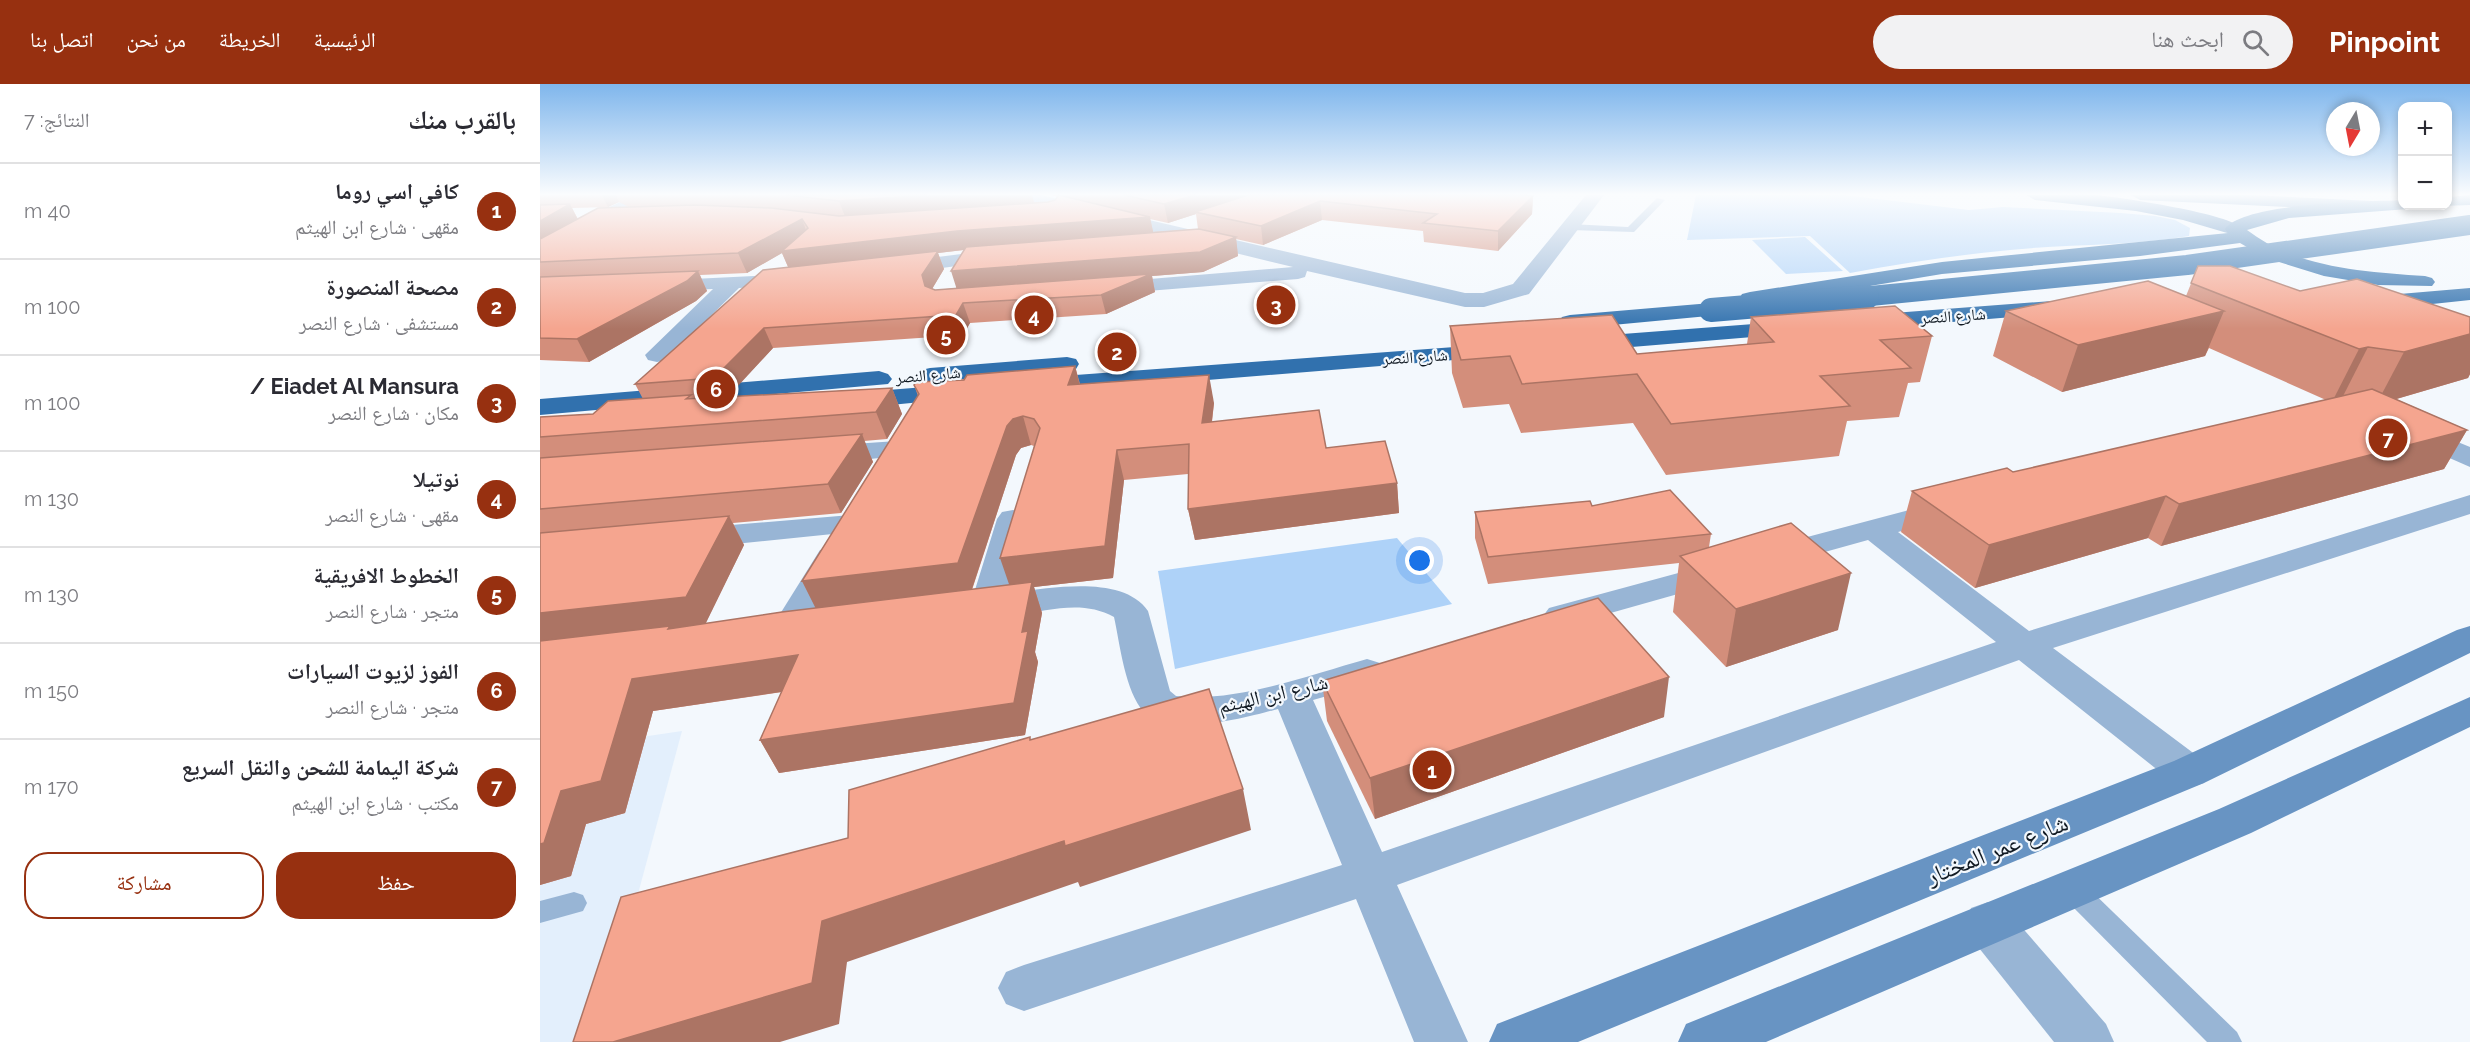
<!DOCTYPE html>
<html lang="ar">
<meta charset="utf-8">
<style>
:root{--surface:#fff;--page:#f2f2f3;--text:#2b2b33;--muted:#7c7c81;--line:#e1e1e2;--accent:#973010}
body{margin:0;font-family:Raleway,"Noto Naskh Arabic",sans-serif;background:var(--page);color:var(--text);direction:rtl}
.controls{position:absolute;right:18px;top:18px;display:grid;overflow:hidden;border-radius:12px;box-shadow:0 3px 9px #0003}
.controls button{width:54px;height:54px;display:grid;place-items:center;padding:0;border:0;border-bottom:2px solid var(--line);background:var(--surface);color:var(--text);font:30px sans-serif}
.compass{position:absolute;left:1786px;top:18px;width:54px;height:54px;border-radius:50%;background:var(--surface);box-shadow:0 3px 9px #0003;rotate:190deg}
.you{position:absolute;left:880px;top:477px;width:21px;height:21px;margin:-15px;border:4px solid #fff;border-radius:50%;background:#1a73e8;box-shadow:0 0 0 9px #1a73e833}
.badge{display:grid;place-items:center;width:39px;height:39px;border-radius:50%;background:var(--accent);color:#fff;font-size:20px;font-weight:700}
.pin{position:absolute;translate:-50% -50%;border:3px solid #fff;box-shadow:0 2px 6px #0006}
.list{margin:0;padding:0;list-style:none}
h2{display:flex;justify-content:space-between;align-items:center;height:78px;margin:0;padding:0 24px;font-size:26px}
h2 small{font-size:20px;font-weight:400;color:var(--muted)}
.list li{display:grid;grid-template-columns:39px 1fr auto;gap:18px;align-items:center;box-sizing:border-box;height:96px;padding:0 24px;border-top:2px solid var(--line)}
.list b{display:block;font-size:22px;white-space:nowrap}
.list p{margin:0;font-size:20px;white-space:nowrap;color:var(--muted)}
.list em{font-size:20px;font-style:normal;color:var(--muted)}
.actions{display:flex;gap:12px;padding:18px 24px}
.actions a{flex:1;padding:14px 0;border:2px solid var(--accent);border-radius:24px;text-align:center;font-size:21px;color:var(--accent)}
.actions .main{background:var(--accent);color:#fff}
.icon{flex:none;width:33px;height:33px;fill:none;stroke:currentColor;stroke-width:2;stroke-linecap:round;stroke-linejoin:round}
.map{position:relative;flex:none;width:1930px;height:958px;overflow:hidden;direction:ltr}
header{display:flex;align-items:center;gap:36px;box-sizing:border-box;height:84px;padding:0 30px;background:var(--accent);color:#fff}
header strong{font-size:28px}
nav{display:flex;gap:33px;margin-inline-start:auto;font-size:21px}
.search{width:420px;height:54px;background:var(--page);display:flex;align-items:center;gap:15px;box-sizing:border-box;padding:0 21px;border-radius:33px;color:var(--muted);font-size:22px}
main{display:flex}
aside{flex:1;background:var(--surface)}
.map>svg:first-child{display:block}
.built{fill:#e3effc}
.green{fill:#aed2f8}
.lines{fill:none;stroke-linecap:round;stroke-linejoin:round}
.service{fill:#98b5d5;fill-rule:evenodd}
.minor{fill:#98b5d5;fill-rule:evenodd}
.secondary{fill:#6894c3;fill-rule:evenodd}
.primary{fill:#447cb5;fill-rule:evenodd}
.trunk{fill:#3171ae;fill-rule:evenodd}
.trunk-bridge-far1{stroke:#3171ae;stroke-width:20}
.trunk-bridge{stroke:#3171ae;stroke-width:24}
.wall{fill:#d38e7b;fill-rule:evenodd}
.shaded-wall{fill:#ac7464}
.building{fill:#f5a58f;stroke:#ac7464;stroke-width:1.5}
.labels{text-anchor:middle;dominant-baseline:central;stroke-width:4.5;stroke-linejoin:round;paint-order:stroke}
.far-street-label{font-size:16px;fill:#111a23;stroke:#f3f8fd}
.street-label{font-size:20px;fill:#111a23;stroke:#f3f8fd}
.near-street-label{font-size:24px;fill:#111a23;stroke:#f3f8fd}
</style>
<header>
<strong>Pinpoint</strong>
<div class="search"><svg class="icon" aria-label="search" viewBox="0 0 24 24"><circle cx="10" cy="10" r="6"/><path d="M15 15l6 6"/></svg>ابحث هنا</div>
<nav><a>الرئيسية</a><a>الخريطة</a><a>من نحن</a><a>اتصل بنا</a></nav>
</header>
<main>
<div class="map">
<svg width="1930" height="958" viewBox="0 0 1930 958">
<rect width="100%" height="100%" fill="#f3f8fd"/>
<path class="built" d="M142 647 58 958H0V668Z"/>
<g class="green">
<path d="M1156 111H1304L1429 126 1463 123 1581 129 1615 132 1635 136 1650 144 1649 152C1590 162 1530 160 1470 166 1417 171 1363 179 1310 189L1270 152 1147 156Z"/>
<path d="M1265 153 1303 187 1246 190 1212 156Z"/>
<path d="M857 454 912 520 635 585 618 487Z"/>
</g>
<g class="lines">
<g class="service">
<path d="M1117 114 1125 116 1094 148 1030 146 1025 143 1030 140 1088 143Z"/>
<path d="M1532 794 1541 797 1697 948 1702 958H1667L1523 813 1519 805 1523 797Z"/>
<path d="M34 808 43 811 47 819 43 827 0 839V817Z"/>
</g>
<g class="minor">
<path d="M95 111H118L0 178V164L65 125Z"/>
<path d="M470 111H501L925 209H943L973 200 1046 111H1064L989 210 944 223H925L767 187 765 193 758 195 570 210 562 209 559 204 562 199 753 183 473 115Z"/>
<path d="M461 165 468 167 471 171 468 175 358 190 351 188 348 184 351 180 358 178Z"/>
<path d="M253 190 260 192 263 196 260 200 199 204 126 276 117 278 108 276 105 271 173 205 119 207 112 205 108 201 112 197Z"/>
<path d="M1874 340 1930 363V383L1864 354 1860 348 1864 342Z"/>
<path d="M357 357 367 359 371 365 367 371 284 380 274 377 270 371 274 365 284 362Z"/>
<path d="M1930 411V430L1513 564 1664 677 1670 688 1664 699 1649 704 1634 699 1479 576 857 801 928 958H874L816 815 484 927 466 920 458 904 466 888 484 881 802 781 738 625C708 633 629 655 604 628 585 608 580 560 574 533 530 508 480 541 435 530L430 522 457 435 462 428 473 426 484 428 489 435 468 509C506 505 582 489 608 527L630 607 636 612C695 619 770 591 827 575L840 579 846 588 840 597 773 616 842 768 1456 558 1328 456 1234 482 1222 479 1218 472 1222 465 1407 416 1418 418 1422 425 1418 432 1358 448 1489 547Z"/>
<path d="M311 431 322 433 327 440 322 447 155 464 144 461 139 454 144 447 155 444Z"/>
<path d="M292 463 304 466 308 473 266 546 261 554 248 557 235 554 230 546 280 466Z"/>
<path d="M1179 478 1191 481 1196 488 1191 495 1021 543 1009 540 1003 532 1009 524Z"/>
<path d="M1448 818 1465 824 1566 940 1574 958H1514L1431 854 1424 839 1431 824Z"/>
</g>
<g class="secondary">
<path d="M1930 542V569L1664 699 1038 958H949L957 940 1634 677 1917 546Z"/>
<path d="M1930 613V643L1711 749 1226 958H1138L1146 940 1679 725Z"/>
</g>
<g class="primary">
<path d="M1486 111C1509 111 1533 110 1556 111 1578 113 1693 130 1703 145L1694 151 1643 136 1596 127 1495 116Z"/>
<path d="M1591 111H1713L1832 117 1841 122 1832 127 1600 116Z"/>
</g>
<g class="trunk">
<path d="M1930 111V121L1902 122H1908V113Z"/>
<path d="M1862 116V122H1871L1868 125 1749 134 1707 146C1756 184 1825 188 1885 192L1892 194 1895 198 1892 202 1838 201 1784 192 1726 174 1700 159 1600 172 1402 190 1210 222 1202 220 1199 215 1202 210 1210 208 1402 178 1688 149 1685 145C1704 118 1828 118 1862 116Z"/>
<path d="M1930 204V216L1836 226 1828 224 1825 219 1828 214 1836 212Z"/>
<path d="M1512 217 1520 219 1523 224 1520 229 1327 245 1319 243 1316 238 1319 233 1327 231Z"/>
<path d="M1171 219 1179 221 1182 226 1179 231 1030 245 1022 243 1019 238 1022 233 1030 231Z"/>
<path d="M1254 237 1262 239 1265 244 1262 249 1043 267 1035 265 1031 260 1035 255 1043 253Z"/>
<path d="M955 260 963 262 967 267 963 272 495 310 486 307 482 302 486 297 495 294Z"/>
<path d="M527 273 536 275 539 280 536 285 390 298 381 296 378 291 381 286 390 284Z"/>
<path d="M339 287 348 290 352 295 348 300 0 331V315Z"/>
<path d="M423 300 432 303 436 308 432 313 310 325 301 323 297 317 301 311 310 309Z"/>
</g>
<path class="trunk-bridge-far1" d="M1310 214 1647 181 1930 141"/>
<path class="trunk-bridge" d="M1171 226 1327 213"/>
</g>
<g class="wall">
<path d="M0 111H492L494 119 508 118 515 116 518 113 511 111H984L993 112 992 130 958 167 884 158 883 147 782 136 723 161 696 155 698 172 663 188 612 192 615 208 566 230 430 239 423 251 233 264 187 313 352 304 362 330 347 355 324 357 333 378 301 429 193 439 204 461 165 540 276 524 262 497 378 312 374 301 535 282 540 300 674 319 672 338 786 364 857 399 859 429 655 456 648 425V390L584 396 573 494 494 503 502 529 495 568 498 578 485 651 239 689 220 656 242 608 113 627 85 729 46 740 31 792 0 801V333L53 330 103 315 95 300 248 183 242 169 207 189 160 191 167 207 156 217 49 278 0 276ZM79 118 89 123 38 135 32 124 68 123ZM656 130 658 145 613 148 610 135 628 139ZM424 166 416 204 395 206 392 205 404 185 398 169ZM491 361 494 362 469 501 432 506 476 371 481 364Z"/>
<path d="M1658 182 1930 250V290L1928 294 1856 315 1927 346 1904 385 1621 462 1608 454 1435 504 1361 448 1372 407 1473 388 1786 316 1669 264 1665 272 1522 308 1453 272 1466 227 1646 212Z"/>
<path d="M1211 233 1392 252 1380 298 1368 299 1359 333 1307 337 1299 372 1126 391 1093 339 981 349 969 320 923 324 912 289 910 242 1097 270 1207 260Z"/>
<path d="M1052 422 1171 450 1169 463 1298 546 1186 583 1133 528 1139 479 948 500 935 454V428Z"/>
<path d="M782 597 1124 633 835 735 787 637Z"/>
</g>
<g class="shaded-wall">
<path d="M62 111H76L79 118 68 123Z"/>
<path d="M388 111H492L495 123 306 135 299 117Z"/>
<path d="M655 111H714L655 128 656 130 628 139 624 120Z"/>
<path d="M993 112 992 130 958 167V147Z"/>
<path d="M780 117 782 136 723 161 721 142Z"/>
<path d="M30 120 39 138 0 161V137Z"/>
<path d="M610 133 614 152 423 166 398 169 404 185 389 210 250 187 242 169 207 189 198 169 262 135 269 154 417 147Z"/>
<path d="M696 153 698 172 663 188 612 192 615 208 566 230 561 211 417 206 411 187Z"/>
<path d="M158 187 167 207 156 217 49 278 37 255Z"/>
<path d="M423 219 430 239 423 251 416 231Z"/>
<path d="M1684 227 1665 272 1522 308 1538 261Z"/>
<path d="M224 244 233 264 185 316 174 294Z"/>
<path d="M1930 250V290L1928 294 1836 321 1864 268Z"/>
<path d="M1828 263 1801 316 1792 318 1819 265Z"/>
<path d="M535 282 542 310 528 301Z"/>
<path d="M669 291 674 319 668 368 662 339Z"/>
<path d="M352 304 362 330 347 355 336 328Z"/>
<path d="M483 332 491 361 481 364 476 371 430 511 278 529 262 497 467 342 473 335Z"/>
<path d="M1927 346 1904 385 1621 462 1639 420Z"/>
<path d="M322 350 333 378 301 429 288 400Z"/>
<path d="M577 366 584 396 573 494 494 503 502 529 495 568 498 578 485 651 239 689 220 656 471 506 460 474Z"/>
<path d="M857 399 859 429 655 456 648 425Z"/>
<path d="M1626 412 1608 454 1435 504 1449 461Z"/>
<path d="M189 432 204 461 164 543 0 563V529Z"/>
<path d="M1311 489 1298 546 1186 583 1196 525Z"/>
<path d="M258 571 275 603 113 627 85 729 46 740 31 792 0 801V760L21 707 92 595Z"/>
<path d="M1129 593 1124 633 835 735 830 694Z"/>
<path d="M703 705 711 746 540 803 538 798 307 878 299 940 240 958H73L282 837 524 757Z"/>
</g>
<g class="building">
<path d="M246 111H388L299 117Z"/>
<path d="M519 111 610 133 417 147 242 167 268 144 262 135 198 169 0 178V155L58 124 155 121 231 124 299 132 508 118 515 116Z"/>
<path d="M584 111H655L624 120Z"/>
<path d="M708 111H984L993 112 958 147 883 139 897 130 780 117 721 142 655 128Z"/>
<path d="M30 120 0 137V121Z"/>
<path d="M659 145 696 153 660 168 411 187 426 163Z"/>
<path d="M398 167 382 191 385 202 395 206 611 190 561 211 423 219 416 231 224 244 174 294 95 300 223 186Z"/>
<path d="M1658 182H1690L1760 207 1817 195 1930 233V250L1864 268 1828 263 1819 265 1651 199Z"/>
<path d="M158 187 147 197 37 255 0 254V193Z"/>
<path d="M1608 197 1684 227 1538 261 1466 227Z"/>
<path d="M1355 222 1392 252 1340 256 1371 284 1280 292 1310 322 1131 340 1097 290 982 300 970 272 921 276 910 242 1072 231 1097 270 1234 258 1211 233Z"/>
<path d="M535 282 528 301 669 291 662 339 779 326 786 364 845 357 857 399 648 425 649 360 577 366 565 462 460 474 500 344 494 335 483 332 473 335 467 342 418 479 262 497 379 310 374 301 376 298 424 296 427 291Z"/>
<path d="M352 304 336 328 0 353V333L53 330 68 317 151 311 146 315Z"/>
<path d="M1832 305 1927 346 1639 420 1626 412 1449 461 1372 407 1467 384 1473 388Z"/>
<path d="M322 350 288 400 0 425V374Z"/>
<path d="M1130 406 1171 450 948 473 935 428 1050 417 1052 422Z"/>
<path d="M189 432 146 513 0 529V449Z"/>
<path d="M1251 439 1311 489 1196 525 1140 472Z"/>
<path d="M492 498 482 548 488 547 474 619 220 656 258 571 92 595 61 697 21 707 4 759 0 760V557L130 542 128 545 242 528Z"/>
<path d="M1058 514 1129 593 830 694 782 597Z"/>
<path d="M669 605 703 705 525 762 524 757 282 837 272 899 73 958H33L81 813 308 754 309 706 490 653V656Z"/>
</g>
<linearGradient id="sky" x2="0" y2="1"><stop stop-color="#7fb6ec"/><stop offset="0.45" stop-color="#fafcfe"/><stop offset="1" stop-color="#fafcfe" stop-opacity="0"/></linearGradient>
<rect width="1930" height="245" fill="url(#sky)"/>
<g class="labels">
<g class="far-street-label">
<text transform="translate(1413 232) rotate(-4)">شارع النصر</text>
<text transform="translate(875 273) rotate(-4)">شارع النصر</text>
<text transform="translate(388 291) rotate(-5)">شارع النصر</text>
</g>
<g class="street-label">
<text transform="translate(733 610) rotate(-13)">شارع ابن الهيثم</text>
</g>
<g class="near-street-label">
<text transform="translate(1457 765) rotate(-22)">شارع عمر المختار</text>
</g>
</g>
</svg>
<div class="controls">
<button>+</button>
<button>−</button>
</div>
<svg class="compass" viewBox="-18 -18 36 36"><path d="M0-13l5 13h-10z" fill="#e53935"/><path d="M0 13l5-13h-10z" fill="#7c7c81"/></svg>
<div class="you"></div>
<div class="pin badge" style="left:892px;top:686px">1</div>
<div class="pin badge" style="left:577px;top:268px">2</div>
<div class="pin badge" style="left:736px;top:221px">3</div>
<div class="pin badge" style="left:494px;top:231px">4</div>
<div class="pin badge" style="left:406px;top:251px">5</div>
<div class="pin badge" style="left:176px;top:305px">6</div>
<div class="pin badge" style="left:1848px;top:354px">7</div>
</div>
<aside>
<h2>بالقرب منك<small>النتائج: 7</small></h2>
<ul class="list">
<li><span class="badge">1</span><div><b>كافي اسي روما</b><p>مقهى · شارع ابن الهيثم</p></div><em>40 m</em></li>
<li><span class="badge">2</span><div><b>مصحة المنصورة</b><p>مستشفى · شارع النصر</p></div><em>100 m</em></li>
<li><span class="badge">3</span><div><b>Eiadet Al Mansura /</b><p>مكان · شارع النصر</p></div><em>100 m</em></li>
<li><span class="badge">4</span><div><b>نوتيلا</b><p>مقهى · شارع النصر</p></div><em>130 m</em></li>
<li><span class="badge">5</span><div><b>الخطوط الافريقية</b><p>متجر · شارع النصر</p></div><em>130 m</em></li>
<li><span class="badge">6</span><div><b>الفوز لزيوت السيارات</b><p>متجر · شارع النصر</p></div><em>150 m</em></li>
<li><span class="badge">7</span><div><b>شركة اليمامة للشحن والنقل السريع</b><p>مكتب · شارع ابن الهيثم</p></div><em>170 m</em></li>
</ul>
<div class="actions"><a class="main">حفظ</a><a>مشاركة</a></div>
</aside>
</main>
